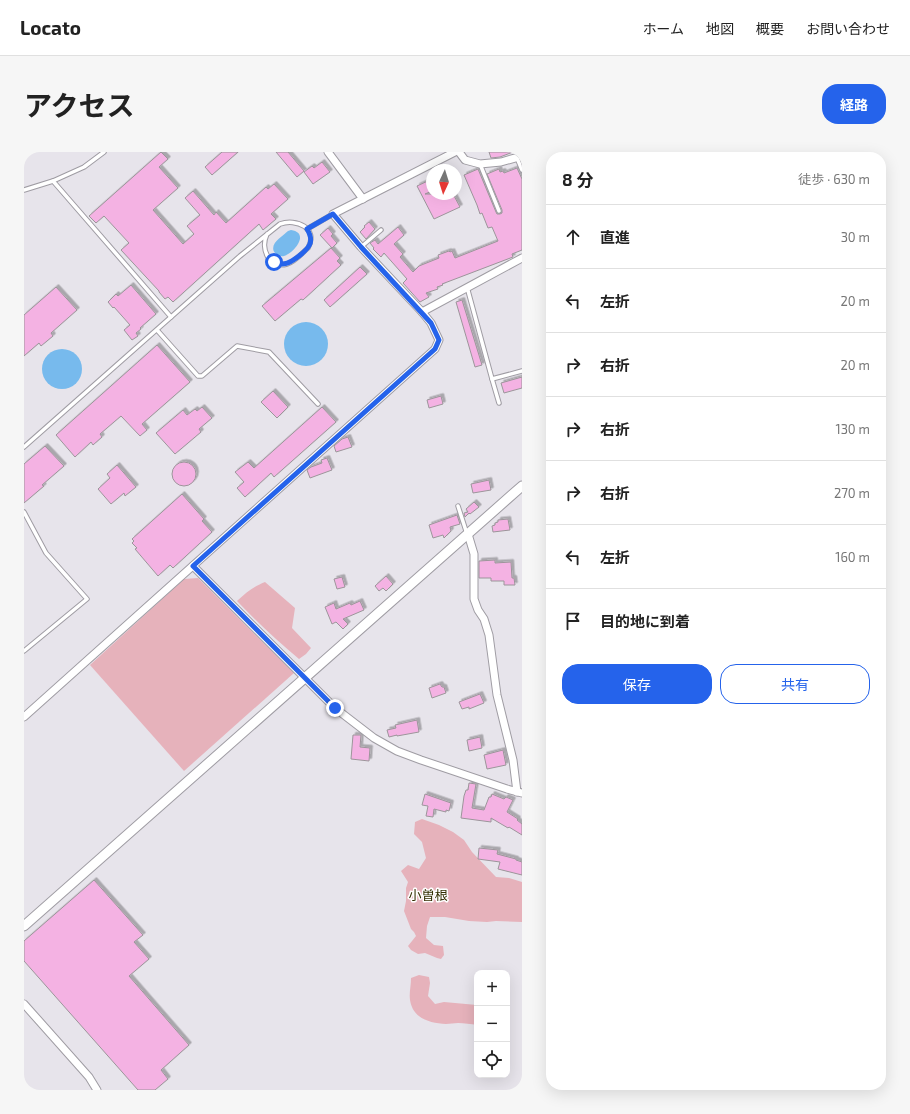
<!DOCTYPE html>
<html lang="ja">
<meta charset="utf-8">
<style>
:root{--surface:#fff;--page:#f6f6f6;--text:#222;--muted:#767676;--line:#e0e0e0;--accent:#2563eb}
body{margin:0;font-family:"Exo 2","Noto Sans JP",sans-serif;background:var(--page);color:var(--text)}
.controls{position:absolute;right:12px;bottom:12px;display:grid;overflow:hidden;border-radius:8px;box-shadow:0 4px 16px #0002}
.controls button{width:36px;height:36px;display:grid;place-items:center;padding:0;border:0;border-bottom:1px solid var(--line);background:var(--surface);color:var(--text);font:20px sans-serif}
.compass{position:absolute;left:402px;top:12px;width:36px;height:36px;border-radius:50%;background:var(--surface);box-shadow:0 4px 16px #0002;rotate:184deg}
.stop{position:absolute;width:12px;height:12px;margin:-9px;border:3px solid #2563eb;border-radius:50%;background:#fff}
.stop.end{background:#2563eb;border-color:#fff;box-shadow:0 1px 4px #0008}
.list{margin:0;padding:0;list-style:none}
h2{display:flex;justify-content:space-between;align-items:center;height:52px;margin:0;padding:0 16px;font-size:17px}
h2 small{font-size:13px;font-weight:400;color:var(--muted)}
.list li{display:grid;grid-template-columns:26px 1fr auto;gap:12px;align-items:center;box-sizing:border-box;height:64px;padding:0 16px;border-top:1px solid var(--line)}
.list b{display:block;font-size:15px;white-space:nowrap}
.list em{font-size:13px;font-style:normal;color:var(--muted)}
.actions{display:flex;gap:8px;padding:12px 16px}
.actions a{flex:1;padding:9px 0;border:1px solid var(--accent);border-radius:16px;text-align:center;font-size:14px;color:var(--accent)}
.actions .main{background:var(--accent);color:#fff}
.icon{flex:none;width:22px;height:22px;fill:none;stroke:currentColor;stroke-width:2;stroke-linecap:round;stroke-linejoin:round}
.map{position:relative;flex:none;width:498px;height:938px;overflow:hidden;border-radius:16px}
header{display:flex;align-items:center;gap:24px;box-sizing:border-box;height:56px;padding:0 20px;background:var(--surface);border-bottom:1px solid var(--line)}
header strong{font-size:19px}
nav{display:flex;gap:22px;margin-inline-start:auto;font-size:14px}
.intro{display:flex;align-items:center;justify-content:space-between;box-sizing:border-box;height:96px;padding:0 24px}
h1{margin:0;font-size:28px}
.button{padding:10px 18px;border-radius:16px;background:var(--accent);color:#fff;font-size:14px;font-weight:700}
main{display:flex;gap:24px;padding:0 24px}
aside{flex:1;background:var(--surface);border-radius:16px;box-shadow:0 4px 16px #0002}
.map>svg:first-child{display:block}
.green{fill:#e6b2bb}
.water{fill:#77baed}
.building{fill:#f4b2e3;stroke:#9c959a;filter:url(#shadow)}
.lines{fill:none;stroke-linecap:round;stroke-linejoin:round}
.lane-casing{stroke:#9f9ca3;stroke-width:5.5}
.street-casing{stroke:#9f9ca3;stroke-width:9}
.secondary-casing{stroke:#9f9ca3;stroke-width:11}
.lane{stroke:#fff;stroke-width:3.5}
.street{stroke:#fff;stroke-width:7}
.secondary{stroke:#fff;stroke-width:9}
.route{stroke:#2563eb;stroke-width:5}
.labels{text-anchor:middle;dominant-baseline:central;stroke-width:3;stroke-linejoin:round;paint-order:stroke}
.neighbourhood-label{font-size:13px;fill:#322d01;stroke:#fff}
</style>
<header>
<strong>Locato</strong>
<nav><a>ホーム</a><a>地図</a><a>概要</a><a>お問い合わせ</a></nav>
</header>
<div class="intro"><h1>アクセス</h1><a class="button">経路</a></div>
<main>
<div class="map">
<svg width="498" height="938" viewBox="0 0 498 938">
<defs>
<filter id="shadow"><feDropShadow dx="2.5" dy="-2.5" stdDeviation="0" flood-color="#0004"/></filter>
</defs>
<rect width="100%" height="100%" fill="#e7e4eb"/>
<g class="green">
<path d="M174 426 270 521 160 619 66 513 160 427Z"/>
<path d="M241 430 271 456 268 476 287 496 282 502 275 507C253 489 233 470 213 449 223 440 229 435 241 430Z"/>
<path d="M398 667 415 673 429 680 440 688 448 700 472 725 485 726 498 730V770L472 769 463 770 445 769 421 765H406L403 774 402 786 410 793 419 794 420 803 417 807 413 806 401 801 394 802 387 798 384 794 392 784 390 780 387 777 380 759 382 749V736L384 730 377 719 384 713 395 717 402 706 398 690 390 682 391 670Z"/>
<path d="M395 823 405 825 406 831 404 844 411 852 420 850 453 853V873C447 872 440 871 434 871 430 871 426 872 422 872 406 871 389 867 386 848 385 841 387 834 387 826Z"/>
</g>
<g class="water">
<path d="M267 78C287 81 269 102 260 104 257 105 253 103 251 101 244 92 259 84 264 79Z"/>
<circle cx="282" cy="192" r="22"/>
<circle cx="38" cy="217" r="20"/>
</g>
<g class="building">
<path d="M137 0 144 7 135 15 154 36 129 58 159 92 170 82 163 74 176 63 161 46 169 39 190 63 192 60 202 71 242 35 244 37 250 32 264 47 247 62 252 67 239 78 235 72 149 150 144 145 141 147 135 140V139L97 98 105 91 80 64 72 71 65 64Z"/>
<path d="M198 0H214L188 23 181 15Z"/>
<path d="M252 0H264L280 19 273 25Z"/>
<path d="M465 0H489L476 5 467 6Z"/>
<path d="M298 10 306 20 289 32 280 20 288 14 290 16Z"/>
<path d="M493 16 498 27V98L488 102 489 105 418 132 419 133 413 135 414 137 402 141 405 145 396 150 379 131 383 127 360 101 357 105 349 97 350 96 346 91 351 88 354 92 374 75 380 83 370 92 379 102 376 105 389 120 395 114 415 106 414 103 425 99 426 100 428 99 431 106 474 89 468 75 464 76 458 61 456 62 453 53 440 23 454 17 472 60 473 62H476L478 61V58L463 22 475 17 476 20 479 19 480 21Z"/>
<path d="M408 27V39L401 42H429L436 55 410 67 393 34Z"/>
<path d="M345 70 351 77 342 87 336 80 341 75 340 74Z"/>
<path d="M304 76 309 82 307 84 313 91 308 96 296 83Z"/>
<path d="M307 96 316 106 313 109 317 113 279 148 277 147 251 169 238 154Z"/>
<path d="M336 115 343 122 306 155 300 148Z"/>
<path d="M107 133 132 162 116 176 117 177 112 181 114 184 108 188 100 178 106 173 90 155 89 156 84 150 92 142 94 144Z"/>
<path d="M32 135 53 158 27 181 29 184 17 194 15 191 0 204V163Z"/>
<path d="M438 148 458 213 451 215 432 150Z"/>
<path d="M133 193 166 230 118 272 123 278 116 284 97 264 76 282 78 285 69 293 67 290 51 305 32 283Z"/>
<path d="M498 225V236L480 241 477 231Z"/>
<path d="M249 239 264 255 253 266 237 250Z"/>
<path d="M417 244 419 252 405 256 403 248Z"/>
<path d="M178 255 188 266 175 277 177 280 151 302 132 281 159 258 163 263 171 257 173 259Z"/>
<path d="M298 255 312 270 250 325 247 321 221 345 213 336 220 330 211 320 224 310 230 316Z"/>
<path d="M324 285 328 295 312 300 310 294 318 287Z"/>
<path d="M21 294 40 314 18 333 20 334 0 351V312Z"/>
<path d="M303 306 308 318 286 326 283 318 287 315 298 311 297 308Z"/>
<circle cx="160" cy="322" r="12"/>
<path d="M93 313 112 335 101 344 100 341 87 352 74 337 86 326 83 322Z"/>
<path d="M465 328 467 338 449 341 447 332Z"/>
<path d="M158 342 180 367 178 369 188 380 149 416 146 413 134 424 111 397 113 396 108 391 110 389 108 387Z"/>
<path d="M450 350 455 355 446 362 445 361 441 365 440 361 444 360 442 357Z"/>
<path d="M433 363 436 372 426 375 427 379 420 386 419 383 409 386 405 373Z"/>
<path d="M484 367 486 378 469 380 468 374 471 373V371L474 370V368Z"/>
<path d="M471 408V411L487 410 488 426H490L491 433H480V429H467V426H455V409Z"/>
<path d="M362 424 369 432 362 439 359 436 355 439 351 434Z"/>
<path d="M318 425 321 435 313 437 310 427Z"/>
<path d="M336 449 340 458 319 467 324 472 319 477 312 470 308 472 301 455 310 451 312 457 326 451 327 453Z"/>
<path d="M416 532 418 535H420L422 541 408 546 405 536Z"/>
<path d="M456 542 460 551 445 557V555L438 557 435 550Z"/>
<path d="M393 568 395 580 373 584V583L365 585 363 578 372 576 371 573Z"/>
<path d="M329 583H337L336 595 346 596 345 609 327 607Z"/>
<path d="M456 585 458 596 445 599 443 588Z"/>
<path d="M479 598 482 613 463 617 460 603Z"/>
<path d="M445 631 452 632 448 656 460 658 465 645H467L468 642 480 647 482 645 489 648 483 660 494 667 493 668 498 672V683L485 675 484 676 467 666V670L437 666 440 644 442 638H444Z"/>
<path d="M401 642 427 651 425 659 422 658V660L410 657 409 665 402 664 404 654 398 653Z"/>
<path d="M455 696 474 698 473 702 492 707V708L498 710V723L474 717 476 710 454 707Z"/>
<path d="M70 728 119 783 110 790 125 807 105 824 165 893 137 918 144 927 131 938H114L0 809V789Z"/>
</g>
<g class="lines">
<g class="lane-casing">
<g id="lane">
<path d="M493 6 498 18"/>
<path d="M456 12 475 59"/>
<path d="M29 29 147 165"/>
<path d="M0 38 29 29 60 15 80 0"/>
<path d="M283 77 309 62"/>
<path d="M337 95 357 78"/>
<path d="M443 135 468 227 498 219"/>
<path d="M133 178 174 224H178L213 194 245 200 294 252"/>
<path d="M468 227 475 251"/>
<path d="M0 295 216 104 256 72C272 66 295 76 284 96 278 101 271 110 263 112 245 117 236 97 243 82"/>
<path d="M434 354 443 382"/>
<path d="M0 360 22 401 63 447 0 499"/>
</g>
</g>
<g class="street-casing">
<g id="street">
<path d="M304 0 339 47"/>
<path d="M435 0 441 8 456 12 477 10 498 4"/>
<path d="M398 160 498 106"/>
<path d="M444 382 450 402V447L454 458 460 467 465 483 473 543 489 608 493 640"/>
<path d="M169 414 311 556 350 586 373 599 397 608 483 637 498 641"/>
<path d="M0 565 411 197 415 188 407 171 398 160 337 95 309 62 431 0"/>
<path d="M0 852 65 925 73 938"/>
</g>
</g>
<g class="secondary-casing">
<path id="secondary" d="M0 774 498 334"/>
</g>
<use href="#lane" class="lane"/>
<use href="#street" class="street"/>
<use href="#secondary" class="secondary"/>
</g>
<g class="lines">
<path class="route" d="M250 110C260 115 267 110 275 104 285 96 291 90 283 77L309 62 337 95 407 171 415 188 411 197 169 414 311 556"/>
</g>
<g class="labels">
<g class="neighbourhood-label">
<text x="404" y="743">小曽根</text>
</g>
</g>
</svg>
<div class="controls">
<button>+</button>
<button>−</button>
<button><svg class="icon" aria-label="locate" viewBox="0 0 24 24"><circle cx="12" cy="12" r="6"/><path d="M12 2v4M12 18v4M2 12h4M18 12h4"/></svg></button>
</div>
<svg class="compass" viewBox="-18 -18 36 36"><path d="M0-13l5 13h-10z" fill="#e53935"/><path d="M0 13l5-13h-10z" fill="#767676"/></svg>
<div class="stop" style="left:250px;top:110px"></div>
<div class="stop end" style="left:311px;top:556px"></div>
</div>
<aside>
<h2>8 分<small>徒歩 · 630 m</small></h2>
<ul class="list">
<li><svg class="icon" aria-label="ahead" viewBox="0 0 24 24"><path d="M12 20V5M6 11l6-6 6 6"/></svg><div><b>直進</b></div><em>30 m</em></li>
<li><svg class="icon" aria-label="left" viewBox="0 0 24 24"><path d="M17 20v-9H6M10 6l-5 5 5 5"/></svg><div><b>左折</b></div><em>20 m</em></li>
<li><svg class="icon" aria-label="right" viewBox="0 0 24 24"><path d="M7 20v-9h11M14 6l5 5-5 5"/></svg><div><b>右折</b></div><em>20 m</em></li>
<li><svg class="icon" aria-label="right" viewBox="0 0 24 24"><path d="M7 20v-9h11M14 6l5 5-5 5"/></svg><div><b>右折</b></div><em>130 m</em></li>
<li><svg class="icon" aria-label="right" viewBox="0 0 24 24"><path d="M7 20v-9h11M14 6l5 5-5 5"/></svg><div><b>右折</b></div><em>270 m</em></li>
<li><svg class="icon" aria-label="left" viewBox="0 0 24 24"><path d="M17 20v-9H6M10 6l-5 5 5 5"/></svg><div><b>左折</b></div><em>160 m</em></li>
<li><svg class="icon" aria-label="arrive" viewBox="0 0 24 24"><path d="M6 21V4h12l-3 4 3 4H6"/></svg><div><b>目的地に到着</b></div></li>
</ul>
<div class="actions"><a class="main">保存</a><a>共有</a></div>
</aside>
</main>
